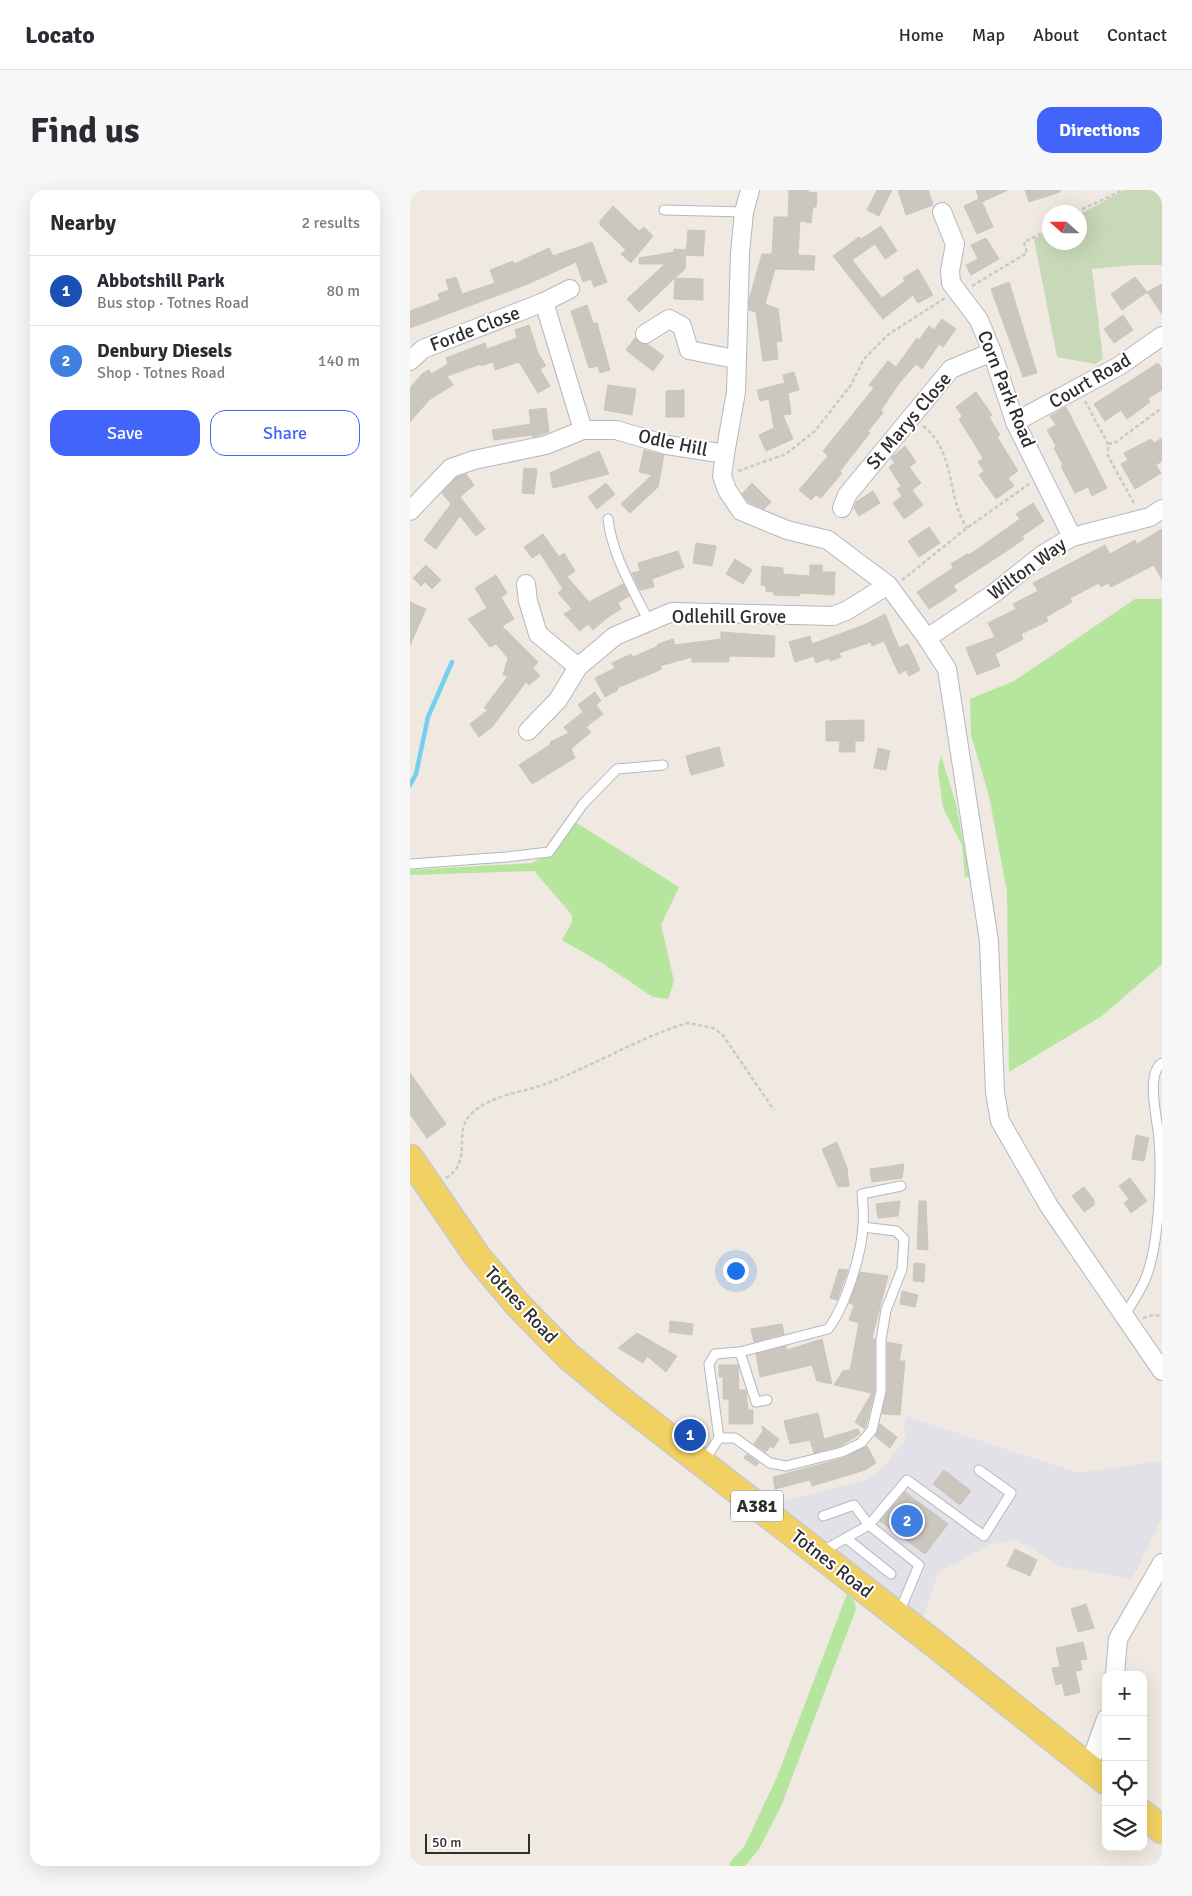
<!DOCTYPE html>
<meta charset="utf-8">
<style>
:root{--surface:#fff;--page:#f7f7f7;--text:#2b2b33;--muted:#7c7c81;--line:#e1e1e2;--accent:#4264fb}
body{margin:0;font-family:Signika,sans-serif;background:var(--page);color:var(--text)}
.controls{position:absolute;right:15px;bottom:15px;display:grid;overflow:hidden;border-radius:10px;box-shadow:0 5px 20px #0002}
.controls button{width:45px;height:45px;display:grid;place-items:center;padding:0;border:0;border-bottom:1px solid var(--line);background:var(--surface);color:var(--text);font:25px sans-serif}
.compass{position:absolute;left:632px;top:15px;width:45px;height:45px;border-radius:50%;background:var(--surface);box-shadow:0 5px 20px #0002;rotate:291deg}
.scale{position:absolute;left:15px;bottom:12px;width:105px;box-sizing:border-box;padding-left:5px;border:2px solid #2e2e2e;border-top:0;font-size:14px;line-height:18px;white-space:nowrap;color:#2e2e2e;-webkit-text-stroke:4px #fff;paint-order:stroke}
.you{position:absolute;left:325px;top:1080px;width:18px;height:18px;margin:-12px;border:4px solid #fff;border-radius:50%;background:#1a73e8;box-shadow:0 0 0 8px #1a73e833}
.badge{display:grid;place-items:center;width:32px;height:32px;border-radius:50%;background:var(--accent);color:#fff;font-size:16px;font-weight:700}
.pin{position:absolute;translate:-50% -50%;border:2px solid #fff;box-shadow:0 1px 5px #0006}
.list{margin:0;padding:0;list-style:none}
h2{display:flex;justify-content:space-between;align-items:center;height:65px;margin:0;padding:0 20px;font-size:21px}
h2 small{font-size:16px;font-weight:400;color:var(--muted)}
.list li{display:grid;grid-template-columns:32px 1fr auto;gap:15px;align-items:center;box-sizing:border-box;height:70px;padding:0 20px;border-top:1px solid var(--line)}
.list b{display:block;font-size:19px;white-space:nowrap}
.list p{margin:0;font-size:16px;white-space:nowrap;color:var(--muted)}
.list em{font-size:16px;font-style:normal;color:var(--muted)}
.actions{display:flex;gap:10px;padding:15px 20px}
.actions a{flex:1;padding:11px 0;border:1px solid var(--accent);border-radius:15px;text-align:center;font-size:18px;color:var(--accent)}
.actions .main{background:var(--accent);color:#fff}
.icon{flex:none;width:28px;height:28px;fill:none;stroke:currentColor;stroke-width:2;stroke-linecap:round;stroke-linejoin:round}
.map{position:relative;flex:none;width:752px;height:1676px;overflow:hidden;border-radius:15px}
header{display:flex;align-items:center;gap:30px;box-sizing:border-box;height:70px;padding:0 25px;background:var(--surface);border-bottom:1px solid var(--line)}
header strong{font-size:24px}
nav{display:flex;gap:28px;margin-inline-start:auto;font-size:18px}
.intro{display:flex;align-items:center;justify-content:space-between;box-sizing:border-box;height:120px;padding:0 30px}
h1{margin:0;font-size:35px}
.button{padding:12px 22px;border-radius:15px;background:var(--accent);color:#fff;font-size:18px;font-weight:700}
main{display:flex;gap:30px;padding:0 30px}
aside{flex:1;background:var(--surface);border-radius:15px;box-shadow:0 5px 20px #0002}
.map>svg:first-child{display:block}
.industrial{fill:#e3e1e8}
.green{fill:#b6e59e}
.cemetery{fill:#c8d9b8}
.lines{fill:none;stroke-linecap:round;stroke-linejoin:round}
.stream{stroke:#75cff0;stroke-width:4.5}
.building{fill:#cbc7bf;stroke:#cbc5ba}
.lane-casing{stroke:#b4b7c1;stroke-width:11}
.street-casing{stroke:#b4b7c1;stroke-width:20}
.primary-casing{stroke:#c9c9c9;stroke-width:29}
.path{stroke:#c9c9c9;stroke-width:2.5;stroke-dasharray:4 2.5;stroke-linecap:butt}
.lane{stroke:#fff;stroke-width:9}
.street{stroke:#fff;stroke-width:18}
.primary{stroke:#f2d163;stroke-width:26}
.labels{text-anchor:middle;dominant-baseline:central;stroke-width:4;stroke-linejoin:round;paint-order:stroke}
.shield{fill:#fff;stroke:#6d6d6d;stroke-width:1}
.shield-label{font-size:18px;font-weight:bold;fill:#2e2e2e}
.street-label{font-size:19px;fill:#2e2e2e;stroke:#fff}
</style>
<header>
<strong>Locato</strong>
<nav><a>Home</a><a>Map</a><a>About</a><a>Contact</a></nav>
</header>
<div class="intro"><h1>Find us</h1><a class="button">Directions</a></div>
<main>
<aside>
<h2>Nearby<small>2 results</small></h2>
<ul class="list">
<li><span class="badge" style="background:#1a4fb4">1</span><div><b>Abbotshill Park</b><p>Bus stop · Totnes Road</p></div><em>80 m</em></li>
<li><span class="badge" style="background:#3f7fe0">2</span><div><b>Denbury Diesels</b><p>Shop · Totnes Road</p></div><em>140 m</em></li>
</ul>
<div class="actions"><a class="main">Save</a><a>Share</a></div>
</aside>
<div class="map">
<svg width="752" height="1676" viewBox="0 0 752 1676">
<rect width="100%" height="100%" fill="#efe9e1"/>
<path class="industrial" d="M496 1226 669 1283 752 1271V1328L722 1389 650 1376 607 1350 581 1354 528 1383 513 1429 392 1337 367 1313 454 1290 474 1277 497 1247 494 1240Z"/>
<g class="green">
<path d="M725 409H752V774L692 826 599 882 597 702 579 606 561 545 560 509 604 491Z"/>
<path d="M531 565 546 614 560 687H555L552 655 533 618 528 579Z"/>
<path d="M165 632 269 697 251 735 264 791 258 809 243 807 192 773 152 750 162 732V725L124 681 0 685V680L122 673 137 665Z"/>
<path d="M437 1404 444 1410 446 1419 372 1614 349 1659 335 1676H320V1672L334 1657 367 1587Z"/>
</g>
<path class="cemetery" d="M714 0H752V75H725L682 79 693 169 685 174 647 167 624 49 639 40 640 52H670V24Z"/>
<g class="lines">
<path class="stream" d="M0 595 6 584 18 527 42 472"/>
</g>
<g class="building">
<path d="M379 0H398V2L407 3 406 17H403L401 33 390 31 388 65 405 66 404 80 365 79 355 114 368 119 372 151 366 152 368 169 353 171 346 122 339 120V110L352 64H362L364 27H378Z"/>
<path d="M467 0H482L469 26 457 20Z"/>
<path d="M488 0H518L523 15 496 25Z"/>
<path d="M566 0H598L572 12 583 37 567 44 554 16 569 9Z"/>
<path d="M615 0H650V2L619 12Z"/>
<path d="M203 16 229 41 234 37 243 46 221 73 211 64 216 60 190 35V31Z"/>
<path d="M471 36 487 61 475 69 465 54 442 70 472 108 495 91 493 88 508 79 523 105 508 113 503 105 473 129 423 66 449 47 451 49Z"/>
<path d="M278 40 295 41 293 66 276 65Z"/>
<path d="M576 48 589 69 561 85 556 75 568 69 561 55Z"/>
<path d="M182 52 197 92 184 97 181 89 173 92 166 72 118 94 0 138V121L30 110 28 104 39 100 36 90 46 87 52 104 85 93 80 80 103 71 104 74 139 58 143 66Z"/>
<path d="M264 59 276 60 275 79 265 88 293 89V110L264 109 265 88 229 122 217 109 255 74H229V68L264 62Z"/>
<path d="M725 87 737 102 712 120 701 104Z"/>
<path d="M599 92 627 183 613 187 581 99Z"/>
<path d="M752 94V124L737 102Z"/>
<path d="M177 115 183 133H187L200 180 190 183 188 176 179 178 161 121Z"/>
<path d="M713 125 723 140 704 153 694 139Z"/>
<path d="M532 129 546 139 533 157 529 154 512 179 506 174 490 192 471 220 473 223 458 241 460 243 430 281 432 283 411 308 406 305 401 310 389 300 418 266 413 261 464 198 459 195 478 171 486 177 507 148 509 150 519 136 524 140Z"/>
<path d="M119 135 128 163 136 176 130 179 140 196 128 203 109 172 85 180 83 172 71 176V174L37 186 43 195 19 210 0 232V198L12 184 19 180 21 184 38 174 36 168 75 153 77 159 107 148 105 140Z"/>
<path d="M225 148 230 153 237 154 254 166 243 181 216 160Z"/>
<path d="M748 173 752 179V200L738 208 740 212 717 229 711 220 695 231 684 214Z"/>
<path d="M384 182 389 200 378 203 381 224 373 225 383 249 356 261 349 245 364 238 359 209 350 211 347 200 375 193 373 185Z"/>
<path d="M198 195 226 199 222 225 194 220Z"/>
<path d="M274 200V227H256V201Z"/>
<path d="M566 202 582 225 579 227 590 245 587 247 608 281 598 288 604 296 586 309 569 285 574 281 568 272 573 268 549 229 552 226 546 217Z"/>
<path d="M656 217 697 298 682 306 678 297 665 303 651 276 653 275 644 258 646 256 637 240 646 235 640 226Z"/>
<path d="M136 218 139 242 123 247 122 245 84 250 82 240 121 234 119 220Z"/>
<path d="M752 248V271L746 275 751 283 725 299 711 274 718 270 714 263 741 249 744 253Z"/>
<path d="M495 256 506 272 499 277 511 293 502 300 513 315 494 329 483 313 492 306 487 299 491 296 479 277 485 273 481 268Z"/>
<path d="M234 260 254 265 248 297 220 323 211 314 242 285 229 282Z"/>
<path d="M189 261 199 284 143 298 140 283Z"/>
<path d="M114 278 127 279 124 304 112 303Z"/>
<path d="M56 284 64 295 50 307 75 339 66 346 50 326 26 359 14 350 41 314 32 303 47 287Z"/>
<path d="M196 293 205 304 187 319 178 307Z"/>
<path d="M342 293 361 312 354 319 338 312 332 304Z"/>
<path d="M463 301 470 313 449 326 444 318 446 312Z"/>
<path d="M623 313 634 331 612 346 614 349 598 360 543 396 547 401 519 419 507 402 543 378 541 374 557 364 559 365 610 329 606 324Z"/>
<path d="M519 337 530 353 509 367 498 351Z"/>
<path d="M752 339V390L744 375 701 397 698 393 691 397 689 393 660 408 662 412 636 427 638 431 611 444 613 449 585 464 590 476 567 485 556 458 585 447 578 433 606 419 603 414 628 401 623 393 695 355 700 364 725 350 727 354Z"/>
<path d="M133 344 149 367 154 363 165 381 157 387 179 412 213 394 219 406 208 413 211 419 198 427 183 440 178 434 170 441 154 424 162 419 148 403 153 399 130 363 122 368 114 357Z"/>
<path d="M286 353 306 356 302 376 283 373Z"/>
<path d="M268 361 274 377 242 389 244 397 230 400 222 383 230 381 228 373Z"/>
<path d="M325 369 342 380 333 394 316 384Z"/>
<path d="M16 375 31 390 22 399 15 392 11 396 3 388Z"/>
<path d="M400 375H412V382H425L424 405 390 403 389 406 364 405 363 401 356 402V396L351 395 352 376 373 378V384L400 386Z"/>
<path d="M86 385 97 403 91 407 104 429 92 436 128 472 123 478 130 486 119 495 116 492 82 537 69 547 60 534 78 520 74 518 98 486 93 485 98 468 86 454 80 457 58 429 77 418 65 398Z"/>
<path d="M0 412 16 419 0 455Z"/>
<path d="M475 424 489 458 498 454 510 480 499 486 496 480 489 484 474 451 462 456 461 452 429 463 431 467 420 471 419 468 406 473 404 466 385 472 379 452 400 446 402 454 454 435Z"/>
<path d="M311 442 365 446 364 467 319 466V472H282V467L250 476 252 479 207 498 208 500 195 507 185 488 205 478 202 473 221 464 223 467 248 456V454L263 449 265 455 311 449Z"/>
<path d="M185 502 191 511 186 515 193 524 176 537 181 542 161 559 165 568 122 594 109 575 141 554 140 552 159 543 154 537 173 522 168 515Z"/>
<path d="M454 530V551H445V562H429L430 551H416V531Z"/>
<path d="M309 557 314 576 281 585 276 566Z"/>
<path d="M468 558 480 561 476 580 464 578Z"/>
<path d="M0 883 36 934 17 948 0 924Z"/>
<path d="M726 945 739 948 734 971 722 969Z"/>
<path d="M427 952 437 978 439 996 428 997 412 959Z"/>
<path d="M494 974 492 988 462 992 460 979Z"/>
<path d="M720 988 737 1011 721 1023 714 1013 719 1009 709 996Z"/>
<path d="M674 997 684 1010V1015L674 1022 662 1006Z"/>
<path d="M490 1011 488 1026 468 1028 466 1014Z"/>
<path d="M509 1011H516L518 1060 507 1059Z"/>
<path d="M504 1073 515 1074 514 1092 503 1091Z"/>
<path d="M429 1079 438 1080 427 1110 420 1108Z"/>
<path d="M450 1082 478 1086 462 1148 465 1149V1200L459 1224H457L459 1225 455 1239 445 1232 462 1203 424 1195 433 1181 440 1180 449 1133 439 1130 444 1115 439 1113Z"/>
<path d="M492 1101 508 1105 505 1117 490 1114Z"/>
<path d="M260 1131 283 1134 282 1145 259 1142Z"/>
<path d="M372 1134 374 1144 344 1152 341 1139Z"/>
<path d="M227 1143 267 1166 256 1182 237 1166 233 1173 208 1158Z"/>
<path d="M412 1149 422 1194 407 1191 402 1175 350 1187 346 1164 376 1156 377 1160Z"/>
<path d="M477 1152 492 1155 489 1171H495L490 1225 472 1224 477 1201Z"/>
<path d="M309 1175H328L329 1200H336L338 1220H343V1234H319V1209H313V1187H309Z"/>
<path d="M408 1223 414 1249 448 1239 450 1244 430 1256 404 1263 400 1250 380 1254 374 1231Z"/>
<path d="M470 1234 487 1247 480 1258 465 1246Z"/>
<path d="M352 1236 369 1249 363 1258 360 1256 356 1262 344 1254 353 1241Z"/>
<path d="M457 1256 466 1273 455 1280 402 1296 400 1290 365 1299 363 1287 434 1268Z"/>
<path d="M337 1264 349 1273 346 1276 334 1268Z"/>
<path d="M534 1280 561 1301 550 1315 523 1294Z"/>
<path d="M495 1302 538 1334 515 1364 470 1331Z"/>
<path d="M605 1359 627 1370 620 1386 597 1376Z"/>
<path d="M676 1414 684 1438 668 1442 661 1419Z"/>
<path d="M673 1452 677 1469 670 1470 672 1480 665 1481 670 1502 655 1506 652 1493 646 1495 642 1478 650 1477 646 1458Z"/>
</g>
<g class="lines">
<g class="lane-casing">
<g id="lane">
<path d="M254 20 334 22"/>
<path d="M198 329C202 365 223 399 239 432"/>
<path d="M0 674 96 667 139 662 173 614 207 579 253 575"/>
<path d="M715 1125C721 1114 729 1103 734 1092 749 1060 752 986 749 949 748 931 735 884 752 873"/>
<path d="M330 1162 346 1212 357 1210"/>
<path d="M309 1248H325L360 1273 376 1276 432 1262 451 1253 462 1240 471 1201V1150L476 1120 492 1079 494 1049 486 1041 453 1037"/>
<path d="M294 1271 309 1248 299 1174 305 1164 330 1162 418 1139C435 1117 452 1064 453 1035 454 1025 453 1014 452 1004L491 996"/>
<path d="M413 1326 444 1315 459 1335 509 1375 489 1423"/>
<path d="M436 1348 481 1384"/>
<path d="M411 1362 459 1335 497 1290 574 1346 601 1303 569 1280"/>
</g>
</g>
<g class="street-casing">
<g id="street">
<path d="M532 22 545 54 540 81 541 93 569 130 582 162 605 232 662 347"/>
<path d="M134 112 173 240"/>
<path d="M235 144 259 129 272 136 279 160 325 169"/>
<path d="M0 171 13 159 134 112 160 99"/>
<path d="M605 232 709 176 752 146"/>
<path d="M315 264 312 286 317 300 331 321 377 340 418 350 439 366 478 395 517 448 537 479 579 751 585 903 590 931 639 1016 752 1181"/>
<path d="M432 318 437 305 541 179 582 162"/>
<path d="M0 321 41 278 64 270 136 255 173 240H206L257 255 315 264 326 202 330 63 334 22 340 0"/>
<path d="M116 394 118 411 128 444 168 477"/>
<path d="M517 448 583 404 632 365 662 347 740 327 752 319"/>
<path d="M118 541 148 510 168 477 205 446 262 422 423 426 436 421 478 395"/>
<path d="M705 1485 708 1449 752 1373"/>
<path d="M679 1576 696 1529"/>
</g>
</g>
<g class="primary-casing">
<g id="primary">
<path d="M0 968 67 1066 108 1115 158 1166 211 1210 526 1455 696 1591"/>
<path d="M733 1624 752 1640"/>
</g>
</g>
<g class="path">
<path d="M666 22 713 0"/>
<path d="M562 96 617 63 614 52 640 39"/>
<path d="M675 211 698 254V266L725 315"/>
<path d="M513 236C546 261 536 306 557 338"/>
<path d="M698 254 706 252 752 218"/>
<path d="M328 281 376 264 405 241 441 195 454 169 479 144 535 108"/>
<path d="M492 390 557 338 619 294"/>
<path d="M36 988C64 970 42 943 61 924 81 904 113 903 138 893 185 875 230 847 278 833L303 838 312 844 364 920"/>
<path d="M733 1128 743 1125 752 1126"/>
</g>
<use href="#lane" class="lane"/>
<use href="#street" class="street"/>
<use href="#primary" class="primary"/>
</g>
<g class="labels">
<rect class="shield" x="321" y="1300.5" width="52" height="31" rx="4"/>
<g class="shield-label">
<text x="347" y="1316">A381</text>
</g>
<g class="street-label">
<text transform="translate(65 139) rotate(-21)">Forde Close</text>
<text transform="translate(680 191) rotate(-30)">Court Road</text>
<text transform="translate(596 199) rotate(68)">Corn Park Road</text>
<text transform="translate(499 231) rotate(-50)">St Marys Close</text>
<text transform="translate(263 253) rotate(12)">Odle Hill</text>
<text transform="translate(617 379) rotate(-36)">Wilton Way</text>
<text x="319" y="427">Odlehill Grove</text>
<text transform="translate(111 1115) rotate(47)">Totnes Road</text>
<text transform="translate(422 1374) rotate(38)">Totnes Road</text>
</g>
</g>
</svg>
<div class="controls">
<button>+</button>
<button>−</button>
<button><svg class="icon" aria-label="locate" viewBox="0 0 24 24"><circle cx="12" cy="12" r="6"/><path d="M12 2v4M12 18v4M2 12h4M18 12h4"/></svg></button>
<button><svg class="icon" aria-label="layers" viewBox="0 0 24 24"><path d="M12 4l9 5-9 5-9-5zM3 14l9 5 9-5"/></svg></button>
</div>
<svg class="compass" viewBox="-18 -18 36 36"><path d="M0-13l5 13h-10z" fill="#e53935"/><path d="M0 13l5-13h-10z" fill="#7c7c81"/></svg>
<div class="scale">50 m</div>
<div class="you"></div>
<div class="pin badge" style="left:280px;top:1245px;background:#1a4fb4">1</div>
<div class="pin badge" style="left:497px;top:1331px;background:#3f7fe0">2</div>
</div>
</main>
